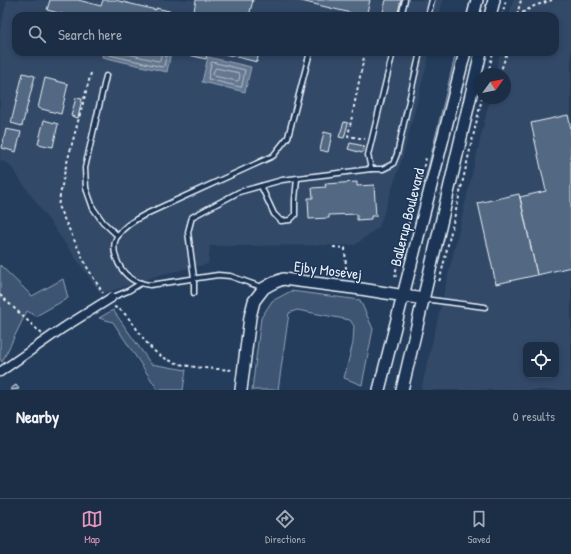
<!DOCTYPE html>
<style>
:root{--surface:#1c2e46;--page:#293a51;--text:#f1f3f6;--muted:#a0a8b3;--line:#3a4a5f;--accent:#e797bd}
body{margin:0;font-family:"Patrick Hand",sans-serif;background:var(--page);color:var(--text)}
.controls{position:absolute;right:12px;bottom:12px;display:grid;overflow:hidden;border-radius:8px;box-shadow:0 2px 6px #0003}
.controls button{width:36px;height:36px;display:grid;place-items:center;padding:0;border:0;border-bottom:1px solid var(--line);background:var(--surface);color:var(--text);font:20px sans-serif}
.compass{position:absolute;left:475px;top:68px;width:36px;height:36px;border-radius:50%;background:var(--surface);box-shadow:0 2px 6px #0003;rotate:57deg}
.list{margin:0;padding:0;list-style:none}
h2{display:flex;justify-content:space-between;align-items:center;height:52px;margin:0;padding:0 16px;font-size:17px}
h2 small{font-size:13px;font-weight:400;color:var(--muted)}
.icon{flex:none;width:22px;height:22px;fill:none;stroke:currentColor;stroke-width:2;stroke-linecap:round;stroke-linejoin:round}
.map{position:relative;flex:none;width:571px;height:390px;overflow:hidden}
.search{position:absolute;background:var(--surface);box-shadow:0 2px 6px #0003;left:12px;right:12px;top:12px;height:44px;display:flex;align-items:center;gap:10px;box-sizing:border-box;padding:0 14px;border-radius:12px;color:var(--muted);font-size:15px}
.sheet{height:108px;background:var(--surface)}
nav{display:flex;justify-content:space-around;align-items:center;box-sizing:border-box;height:56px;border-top:1px solid var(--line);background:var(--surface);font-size:11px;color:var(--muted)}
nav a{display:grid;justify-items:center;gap:2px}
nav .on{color:var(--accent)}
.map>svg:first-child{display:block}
.built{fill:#334a68;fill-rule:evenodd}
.green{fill:#3e5472;stroke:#93a2b5}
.water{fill:#657890;stroke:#99a8ba}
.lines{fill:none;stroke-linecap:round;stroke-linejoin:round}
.shore{stroke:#b4c1ce;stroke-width:1}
.building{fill:#536782;stroke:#e8f1f8}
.lane-casing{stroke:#e8f1f8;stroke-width:7}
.street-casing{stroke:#e8f1f8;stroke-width:11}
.secondary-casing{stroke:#e8f1f8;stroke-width:14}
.path{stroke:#e8f1f8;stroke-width:2;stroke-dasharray:3 3;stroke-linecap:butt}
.lane{stroke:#1d3557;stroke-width:4}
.street{stroke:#1d3557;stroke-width:8}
.secondary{stroke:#1d3557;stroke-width:11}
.labels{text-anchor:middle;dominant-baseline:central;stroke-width:3;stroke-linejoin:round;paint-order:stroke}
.street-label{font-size:15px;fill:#e8f1f8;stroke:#1d3557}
</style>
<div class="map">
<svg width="571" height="390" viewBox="0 0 571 390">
<rect width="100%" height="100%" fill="#253d5d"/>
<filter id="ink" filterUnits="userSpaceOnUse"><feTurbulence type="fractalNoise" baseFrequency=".025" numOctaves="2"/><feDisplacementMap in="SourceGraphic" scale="8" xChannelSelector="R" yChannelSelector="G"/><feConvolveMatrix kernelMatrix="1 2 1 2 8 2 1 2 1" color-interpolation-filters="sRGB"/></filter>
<g filter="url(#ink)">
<g class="built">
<path d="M7 0H443L439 16H16V52H430L403 156 379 227 355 245 210 246 208 264 163 274 101 294 9 164 0 160V30Z"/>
<path d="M513 0H571V390H421L490 98H505V74H495L500 52H555V16H509ZM526 345H556V375H526Z"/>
</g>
<g class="green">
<path d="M456 52H459C448 96 439 141 424 184Z"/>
<path d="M0 265 32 296 63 279 68 298 36 316 27 311 2 362 0 359Z"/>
<path d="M291 291 360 300 373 329 362 385 344 378 353 343 354 326 350 320 297 310 289 313 278 390H252L261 318 272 301Z"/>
<path d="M113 310 151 364 186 370 183 390H158L113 322 99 318Z"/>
</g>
<g class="water">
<path d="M103 52H171L167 72 102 57Z"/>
<path d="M208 57 251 67 245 92 202 82Z"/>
</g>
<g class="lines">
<g class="shore">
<path d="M107 52 109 55 162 67 164 66 167 52"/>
<path d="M119 52 158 61 160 60 162 52"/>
<path d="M212 62 245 70 242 86 240 87 208 79 211 64Z"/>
<path d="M216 68 239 73 240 75 239 80 237 81 214 76 213 74Z"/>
</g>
</g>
<g class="building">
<path d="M50 0H78L101 6 103 0H115L156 10V8L191 16H70L47 10Z"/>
<path d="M196 0H253L249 16H193Z"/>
<path d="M297 0H370L366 16H351V13Z"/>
<path d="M386 0H401L397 16H382Z"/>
<path d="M176 52H197L207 54 206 59Z"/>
<path d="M217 52H259L257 62Z"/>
<path d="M23 73 35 76 22 126 11 123Z"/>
<path d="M45 78 68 84 61 114 38 108Z"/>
<path d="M76 98 82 99 78 118 71 116Z"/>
<path d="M568 115 571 129V267L537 275 520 197 546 191 531 123Z"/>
<path d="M44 120 58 124 53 147 38 144Z"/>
<path d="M344 122 348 123 344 138 339 137Z"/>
<path d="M6 129 21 132 16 152 2 148Z"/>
<path d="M324 132 332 134 328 152 320 150Z"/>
<path d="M350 143 364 146 362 153 348 149Z"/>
<path d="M357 182V186L374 185 376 216H371V219L357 220V214L329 215V218L309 219 308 198H313L312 188 326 187 325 184Z"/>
<path d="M519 194 537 275 496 284 478 203Z"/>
<path d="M16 385 19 389 11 390 10 389Z"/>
</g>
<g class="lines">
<g class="lane-casing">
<g id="lane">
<path d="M401 16 405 0"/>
<path d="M428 16 432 0"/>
<path d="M106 76 85 168 86 188 93 208 103 222 118 236"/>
<path d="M371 169 368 155 393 52"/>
<path d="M261 186 274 214 281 221 290 220 295 215V200L297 178"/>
<path d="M264 288 230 276 218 275 150 285C142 284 135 282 129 277 118 268 109 248 118 235 125 225 136 219 146 214L273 156 288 137 310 52"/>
<path d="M194 293V278L188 232 192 217 239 192 282 180 371 169H383L393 164 397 154 420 52"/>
<path d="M111 298 128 291 141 283"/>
<path d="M424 299 485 307"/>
</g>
</g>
<g class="street-casing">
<path id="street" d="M0 372 63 328 111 298"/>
</g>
<g class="secondary-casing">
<g id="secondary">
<path d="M473 16 477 0"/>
<path d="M490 16 494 0"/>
<path d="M241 390 250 317 254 301 264 288 273 283 283 279 361 289 424 299"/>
<path d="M379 390 465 52"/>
<path d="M402 390 481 52"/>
</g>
</g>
<g class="path">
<path d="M517 15 521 0"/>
<path d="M502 16 506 0"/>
<path d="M517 16 534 6 552 0"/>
<path d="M365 52 348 136 365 139"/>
<path d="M91 73 65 170 58 206 88 269 103 293"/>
<path d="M488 74 493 52"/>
<path d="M500 74 507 52"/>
<path d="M333 247 345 248 346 269 344 277"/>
<path d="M396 277 395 274 426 158"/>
<path d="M439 281 440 279 482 98"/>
<path d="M0 295 42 334"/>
<path d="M114 307C130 311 142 343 158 354 179 369 209 368 233 370"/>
</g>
<use href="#lane" class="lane"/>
<use href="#street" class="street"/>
<use href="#secondary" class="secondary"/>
</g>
</g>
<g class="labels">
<g class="street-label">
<text transform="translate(407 217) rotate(-76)">Ballerup Boulevard</text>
<text transform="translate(328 270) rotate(7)">Ejby Mosevej</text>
</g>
</g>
</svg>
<div class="controls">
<button><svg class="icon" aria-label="locate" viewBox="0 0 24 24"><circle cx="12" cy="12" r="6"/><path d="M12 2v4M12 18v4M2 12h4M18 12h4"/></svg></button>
</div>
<svg class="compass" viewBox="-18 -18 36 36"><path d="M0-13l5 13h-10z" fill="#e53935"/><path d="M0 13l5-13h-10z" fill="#a0a8b3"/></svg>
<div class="search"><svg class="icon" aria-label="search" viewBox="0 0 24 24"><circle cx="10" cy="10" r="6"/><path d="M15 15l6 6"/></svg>Search here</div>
</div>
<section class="sheet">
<h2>Nearby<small>0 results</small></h2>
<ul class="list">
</ul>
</section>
<nav>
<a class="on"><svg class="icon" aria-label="map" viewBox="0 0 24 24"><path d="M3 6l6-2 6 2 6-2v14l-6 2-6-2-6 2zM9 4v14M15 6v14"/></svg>Map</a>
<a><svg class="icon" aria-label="directions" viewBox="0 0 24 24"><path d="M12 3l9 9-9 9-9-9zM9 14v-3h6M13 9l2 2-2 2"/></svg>Directions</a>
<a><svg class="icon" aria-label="saved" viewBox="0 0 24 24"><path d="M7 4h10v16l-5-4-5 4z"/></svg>Saved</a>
</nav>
